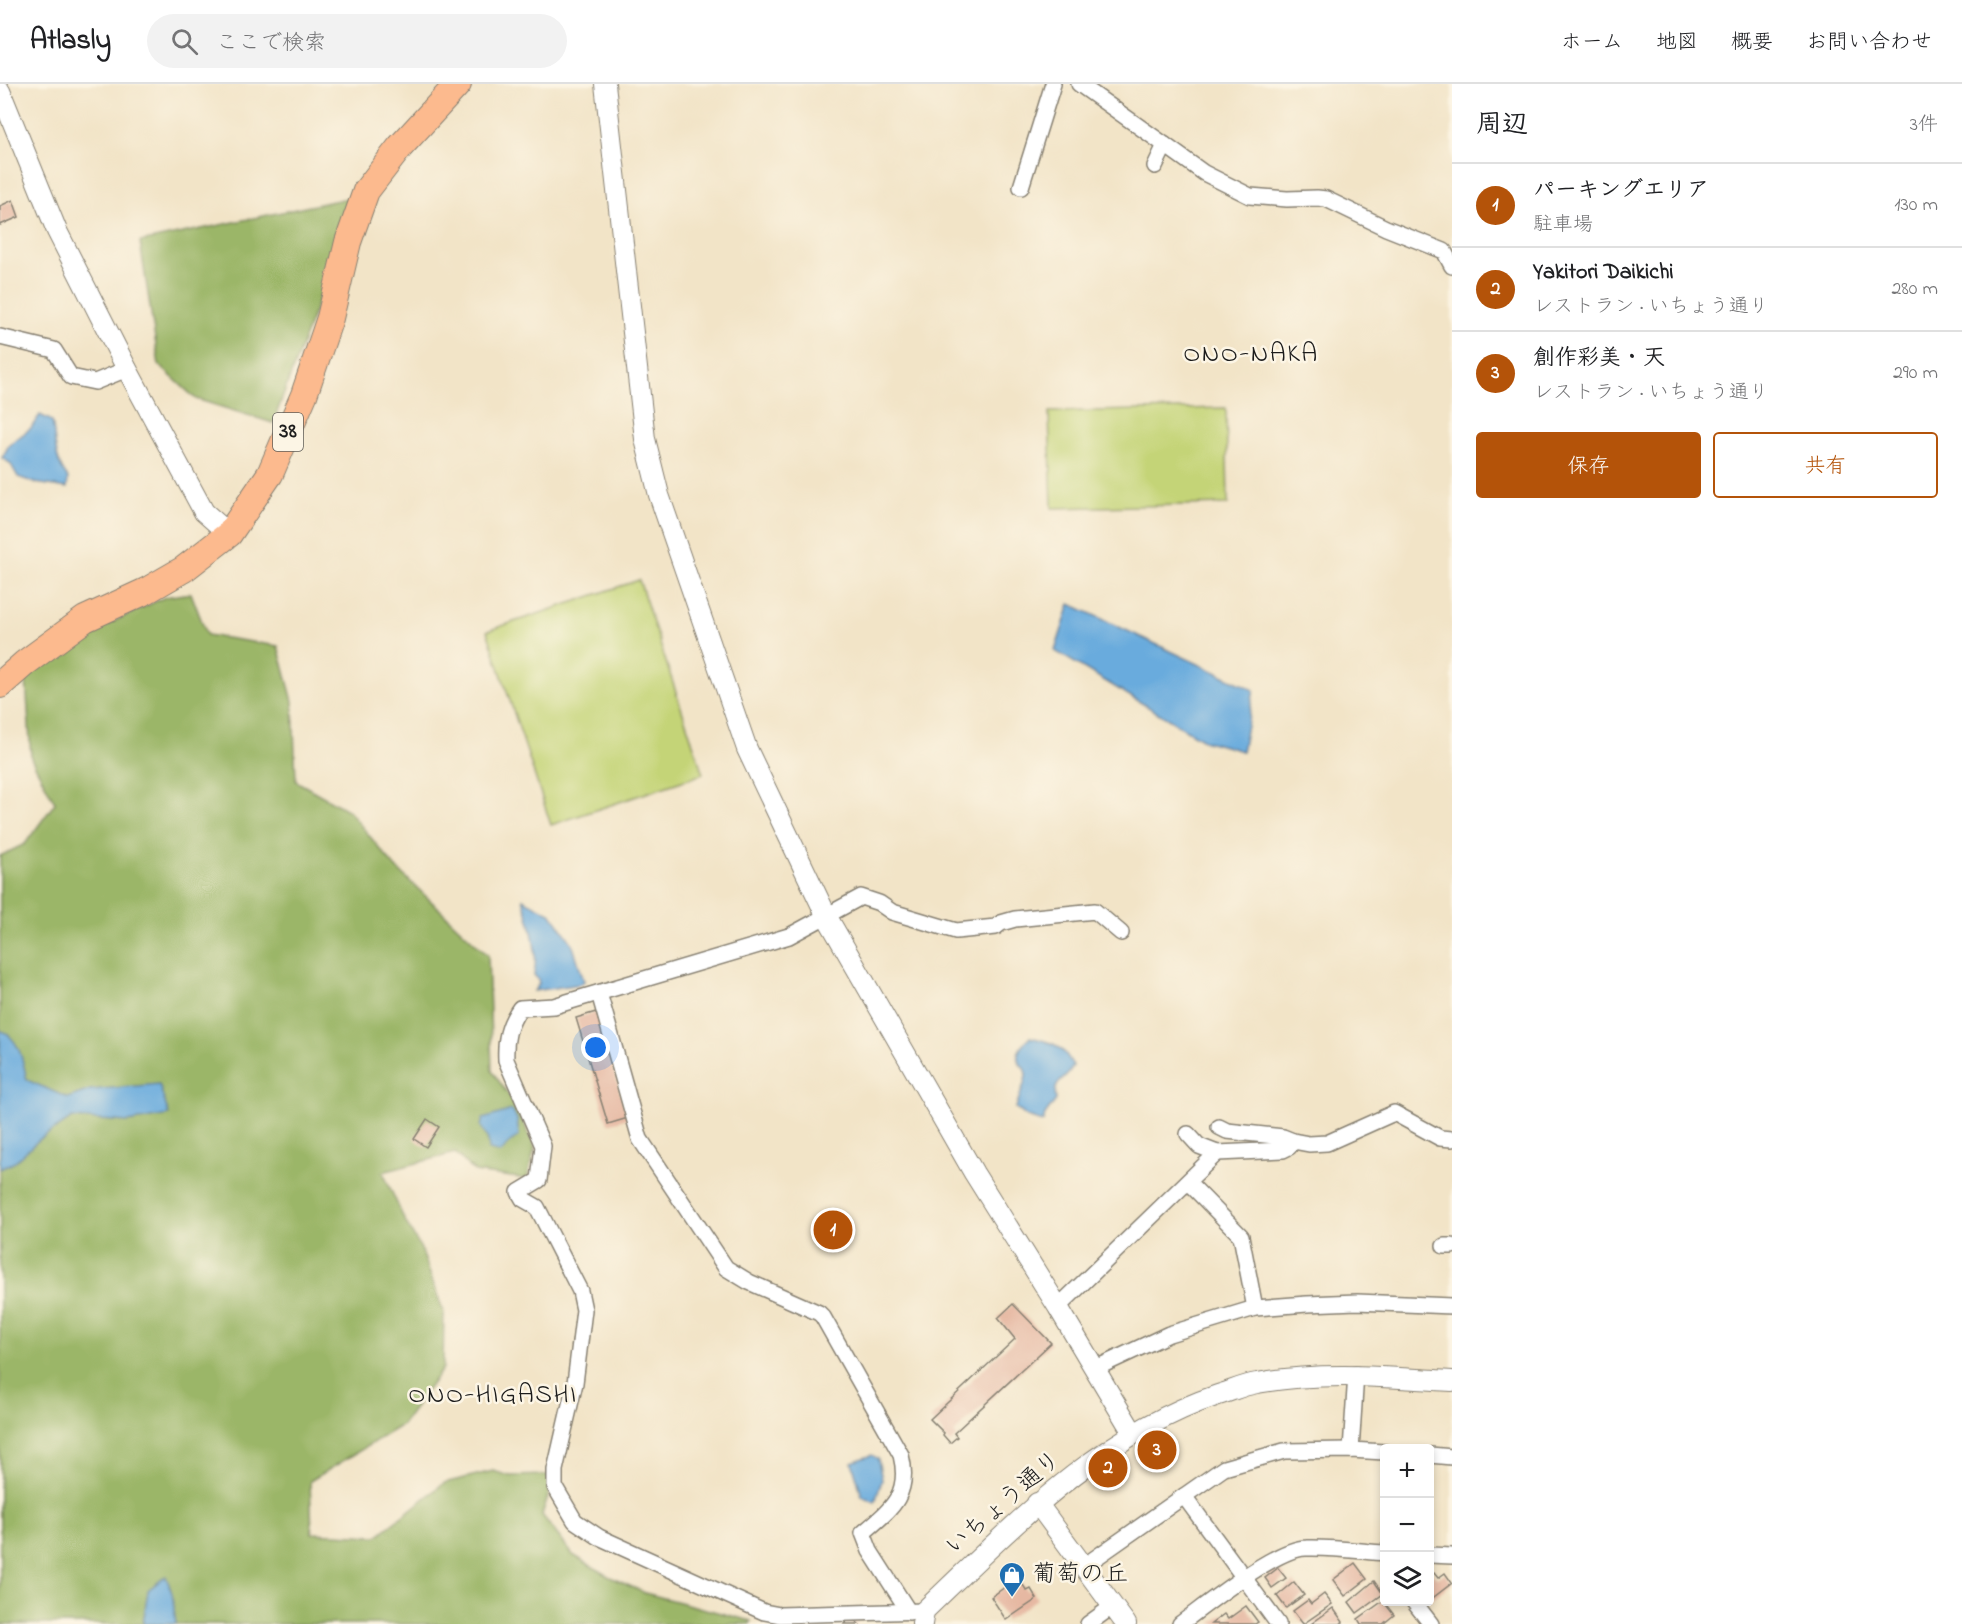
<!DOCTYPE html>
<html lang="ja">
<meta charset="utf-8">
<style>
:root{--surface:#fff;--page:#f2f2f2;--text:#202124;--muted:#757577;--line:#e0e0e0;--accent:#b45309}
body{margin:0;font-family:"Indie Flower","Klee One",sans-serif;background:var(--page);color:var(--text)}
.controls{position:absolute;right:18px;bottom:18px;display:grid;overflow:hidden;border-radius:6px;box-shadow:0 3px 9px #0003}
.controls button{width:54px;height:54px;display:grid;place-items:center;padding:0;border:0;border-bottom:2px solid var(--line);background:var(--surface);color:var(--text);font:30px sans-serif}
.you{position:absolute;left:596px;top:964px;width:21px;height:21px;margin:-15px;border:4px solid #fff;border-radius:50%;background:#1a73e8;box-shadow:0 0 0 9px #1a73e833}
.badge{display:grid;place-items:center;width:39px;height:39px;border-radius:50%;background:var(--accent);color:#fff;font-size:20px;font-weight:700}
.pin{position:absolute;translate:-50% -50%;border:3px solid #fff;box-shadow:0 2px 6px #0006}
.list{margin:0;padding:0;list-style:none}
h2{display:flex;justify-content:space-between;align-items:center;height:78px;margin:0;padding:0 24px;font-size:26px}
h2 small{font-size:20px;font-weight:400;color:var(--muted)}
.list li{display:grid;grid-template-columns:39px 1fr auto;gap:18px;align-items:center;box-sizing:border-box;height:84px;padding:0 24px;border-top:2px solid var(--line)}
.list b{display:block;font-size:22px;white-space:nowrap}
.list p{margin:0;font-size:20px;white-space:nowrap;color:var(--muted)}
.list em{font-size:20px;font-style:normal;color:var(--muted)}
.actions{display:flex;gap:12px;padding:18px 24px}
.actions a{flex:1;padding:14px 0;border:2px solid var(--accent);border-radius:6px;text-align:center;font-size:21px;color:var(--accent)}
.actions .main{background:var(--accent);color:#fff}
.icon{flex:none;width:33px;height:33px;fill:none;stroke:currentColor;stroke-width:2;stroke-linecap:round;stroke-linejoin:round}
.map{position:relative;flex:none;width:1452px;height:1540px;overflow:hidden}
header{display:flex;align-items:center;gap:36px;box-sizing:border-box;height:84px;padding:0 30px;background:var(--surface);border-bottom:2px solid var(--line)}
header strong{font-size:28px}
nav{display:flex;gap:33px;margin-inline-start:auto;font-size:21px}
.search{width:420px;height:54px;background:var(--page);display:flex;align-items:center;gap:15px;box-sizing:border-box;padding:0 21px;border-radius:33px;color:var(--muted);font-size:22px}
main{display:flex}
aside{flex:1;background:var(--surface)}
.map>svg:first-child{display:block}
.green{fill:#c4d477;stroke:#70784a;stroke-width:1.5}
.forest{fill:#9bb668;stroke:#5c6942;stroke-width:1.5}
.water{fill:#69abdd;stroke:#42647c;stroke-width:1.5}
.building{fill:#e6b8a2}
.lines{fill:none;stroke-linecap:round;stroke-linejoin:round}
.minor-casing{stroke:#878072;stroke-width:18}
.tertiary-casing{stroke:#878072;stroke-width:22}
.primary-casing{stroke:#878072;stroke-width:28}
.minor{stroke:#fff;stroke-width:15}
.tertiary{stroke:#fff;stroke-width:20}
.primary{stroke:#fcba8e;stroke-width:26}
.labels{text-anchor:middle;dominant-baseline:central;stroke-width:5;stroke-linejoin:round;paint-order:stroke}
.shield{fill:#fcf5e5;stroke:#5f5d58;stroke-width:1.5}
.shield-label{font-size:22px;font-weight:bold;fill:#1c1c1c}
.street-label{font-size:24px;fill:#1c1c1c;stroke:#fcf5e5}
.poi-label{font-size:24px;fill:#1c1c1c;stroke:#fcf5e5;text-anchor:start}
.neighbourhood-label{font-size:26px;letter-spacing:1.5px;fill:#1c1c1c;stroke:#fcf5e5}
</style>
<header>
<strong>Atlasly</strong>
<div class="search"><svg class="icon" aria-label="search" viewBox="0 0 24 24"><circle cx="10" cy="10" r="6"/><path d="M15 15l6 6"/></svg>ここで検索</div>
<nav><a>ホーム</a><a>地図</a><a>概要</a><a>お問い合わせ</a></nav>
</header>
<main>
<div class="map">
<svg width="1452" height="1540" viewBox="0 0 1452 1540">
<rect width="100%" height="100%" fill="#fcf5e5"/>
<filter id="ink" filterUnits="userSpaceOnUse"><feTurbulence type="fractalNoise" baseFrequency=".0167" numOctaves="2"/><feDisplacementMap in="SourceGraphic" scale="12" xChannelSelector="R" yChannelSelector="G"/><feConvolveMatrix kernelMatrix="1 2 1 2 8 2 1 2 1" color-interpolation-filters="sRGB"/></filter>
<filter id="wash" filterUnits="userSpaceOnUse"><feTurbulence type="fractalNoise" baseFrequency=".008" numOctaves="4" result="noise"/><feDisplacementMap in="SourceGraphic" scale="24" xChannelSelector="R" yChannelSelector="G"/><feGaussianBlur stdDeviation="1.35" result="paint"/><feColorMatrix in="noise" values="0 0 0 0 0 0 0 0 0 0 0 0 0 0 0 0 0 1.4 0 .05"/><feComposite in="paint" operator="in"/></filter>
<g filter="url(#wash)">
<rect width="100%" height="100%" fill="#f2e4c7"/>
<g class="green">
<path d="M1226 324 1228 420 1052 424 1049 328Z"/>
<path d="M639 496 703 690 551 741 487 547Z"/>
</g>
<g class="forest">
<path d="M357 112 273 339 196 315 159 281 140 158Z"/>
<path d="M191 509 207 551 278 562 293 617 296 697 349 727 395 783 488 871 492 987 517 1023 535 1064 527 1095 475 1088 455 1069 383 1088 404 1135 421 1165 444 1229 443 1284 402 1341 310 1397 312 1449 377 1452 444 1399 493 1387 510 1392 550 1391 549 1409 542 1431 573 1471 608 1492 645 1509 751 1537 750 1540H0V772L25 760 55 719 31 674 26 595 44 576 100 544 165 513Z"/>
</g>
<g class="water">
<path d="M40 331 52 337C56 357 54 377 68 394L67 404 35 399 18 393 10 379 2 374 9 361 31 344Z"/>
<path d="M1070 520 1254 606 1242 667 1203 656 1055 567Z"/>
<path d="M523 815 552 830 572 859 584 897 581 900 534 907 539 900 538 895 534 891C539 867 530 838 523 815Z"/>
<path d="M0 946C20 954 23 978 27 996L68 1014 90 1006 159 1000 169 1031 128 1038 72 1034 40 1055 13 1079 0 1085Z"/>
<path d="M1030 953C1053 959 1062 960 1073 982 1066 999 1052 995 1056 1016L1045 1031 1043 1038 1027 1033 1016 1024C1018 1015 1026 998 1026 991 1026 984 1022 983 1019 978 1014 969 1024 959 1030 953Z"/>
<path d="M512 1026 517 1035 519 1052 510 1058 501 1069 489 1066 488 1056 481 1042 483 1035Z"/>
<path d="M872 1371 878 1375 882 1396 875 1418 862 1412 852 1378Z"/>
<path d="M166 1492 172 1509 176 1540H143L148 1506Z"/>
</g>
<g id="blocks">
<g class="building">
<path d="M13 116 19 133 0 141V122Z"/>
<path d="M596 928 628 1034 608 1040 576 934Z"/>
<path d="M427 1035 439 1043 426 1063 414 1055Z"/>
<path d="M1013 1220 1051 1259 954 1349 957 1353 950 1359 943 1351 944 1349 930 1335 1015 1255 998 1234Z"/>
<path d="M1355 1479 1367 1495 1345 1512 1333 1496Z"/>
<path d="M1278 1484 1286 1494 1272 1504 1265 1494Z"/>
<path d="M1434 1489 1438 1494 1445 1489 1452 1499 1430 1516V1492Z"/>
<path d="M1018 1494 1027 1507 1031 1505 1037 1515 1006 1536 991 1513Z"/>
<path d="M1374 1497 1383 1510 1357 1529 1349 1518Z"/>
<path d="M1294 1498 1304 1511 1286 1524 1277 1512Z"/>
<path d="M1324 1510 1332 1520 1303 1540 1293 1527 1308 1516 1311 1520Z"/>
<path d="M1383 1517 1394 1531 1383 1540H1361L1358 1535Z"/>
<path d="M1246 1522 1258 1538 1255 1540H1211L1224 1530 1228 1535Z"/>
<path d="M1333 1524 1343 1538 1340 1540H1311Z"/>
<path d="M850 1533 859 1540H844Z"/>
</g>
</g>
</g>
<g filter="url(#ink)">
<use href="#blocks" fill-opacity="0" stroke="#878072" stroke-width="1.5"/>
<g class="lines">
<g class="minor-casing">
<g id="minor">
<path d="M1079 0 1165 61"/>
<path d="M1155 82 1165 61 1204 89 1250 112 1287 115 1317 114 1326 115 1386 144 1444 167 1452 182"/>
<path d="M1021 103 1053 0"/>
<path d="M0 253 54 266 71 293 95 298 127 285"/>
<path d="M599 909 640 1055 726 1184 749 1198 819 1229 823 1233 901 1371C911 1411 891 1425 863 1449L870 1467 909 1528"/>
<path d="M1219 1043 1227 1047 1283 1053 1293 1057 1309 1060 1327 1059 1394 1029 1440 1054 1452 1055"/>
<path d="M1188 1050 1199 1062 1217 1069 1283 1066 1289 1063 1293 1057"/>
<path d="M1188 1098 1241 1152 1255 1224"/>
<path d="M1444 1162H1452"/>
<path d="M1058 1223 1217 1069"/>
<path d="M1094 1285 1169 1250 1255 1224 1307 1220 1357 1218 1452 1222"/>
<path d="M1351 1366 1356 1290"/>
<path d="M1430 1371 1452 1373"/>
<path d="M1184 1412 1278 1540"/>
<path d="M1430 1471 1452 1472"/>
<path d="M1084 1482 1224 1384 1284 1367 1351 1366 1384 1368"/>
<path d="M1414 1518 1431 1540"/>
<path d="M924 1527 780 1531 764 1528 599 1453 575 1437 555 1403V1386L575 1299 584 1226 580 1207 537 1123 523 1115 519 1108 539 1096 543 1062 506 976C505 956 508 941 520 924L554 922 789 852 861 813 879 819 892 828 956 847 996 843 1001 839 1015 835 1095 827 1121 849"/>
<path d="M1088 1540 1113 1522"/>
<path d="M1180 1540C1206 1521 1276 1464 1306 1464 1332 1463 1359 1467 1384 1469"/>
</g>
</g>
<g class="tertiary-casing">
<g id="tertiary">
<path d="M605 0 645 355 659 411 747 665 827 833 974 1089 1058 1223 1133 1349"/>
<path d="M0 7 57 147 127 285 204 428 229 450"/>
<path d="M1037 1419 1126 1540"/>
<path d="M922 1540 924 1527C1012 1443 1100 1350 1218 1311 1231 1307 1244 1301 1257 1299 1322 1287 1386 1293 1452 1297"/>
</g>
</g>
<g class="primary-casing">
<path id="primary" d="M0 601 25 579 85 535 146 507 184 485 229 450 270 390 304 311 330 234 348 158 366 107 400 63 458 0"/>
</g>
<use href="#minor" class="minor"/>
<use href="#tertiary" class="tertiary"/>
<use href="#primary" class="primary"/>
</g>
</g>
<defs>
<g id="shop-pin" transform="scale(1.35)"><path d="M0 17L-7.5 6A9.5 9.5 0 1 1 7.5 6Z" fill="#1f6fb2" stroke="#fcf5e5"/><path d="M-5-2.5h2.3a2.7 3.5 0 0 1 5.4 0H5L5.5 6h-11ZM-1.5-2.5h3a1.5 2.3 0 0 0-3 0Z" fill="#fff"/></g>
</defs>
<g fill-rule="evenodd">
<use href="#shop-pin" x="1012" y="1491"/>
</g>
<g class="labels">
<rect class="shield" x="273" y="329" width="30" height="38" rx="4.5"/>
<g class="shield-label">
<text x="288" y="348">38</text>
</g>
<g class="street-label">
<text transform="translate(1004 1420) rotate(-41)">いちょう通り</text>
</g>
<g class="poi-label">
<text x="1032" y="1491">葡萄の丘</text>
</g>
<g class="neighbourhood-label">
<text x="1251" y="271">ONO-NAKA</text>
<text x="493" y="1312">ONO-HIGASHI</text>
</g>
</g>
</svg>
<div class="controls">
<button>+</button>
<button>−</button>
<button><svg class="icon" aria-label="layers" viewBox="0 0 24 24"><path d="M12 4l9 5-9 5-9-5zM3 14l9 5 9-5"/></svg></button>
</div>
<div class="you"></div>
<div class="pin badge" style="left:833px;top:1146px">1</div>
<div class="pin badge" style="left:1108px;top:1384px">2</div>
<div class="pin badge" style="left:1157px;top:1366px">3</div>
</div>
<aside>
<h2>周辺<small>3件</small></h2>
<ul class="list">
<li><span class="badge">1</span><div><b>パーキングエリア</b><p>駐車場</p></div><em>130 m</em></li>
<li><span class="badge">2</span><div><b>Yakitori Daikichi</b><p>レストラン · いちょう通り</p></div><em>280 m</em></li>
<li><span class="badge">3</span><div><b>創作彩美・天</b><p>レストラン · いちょう通り</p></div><em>290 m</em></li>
</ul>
<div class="actions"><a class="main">保存</a><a>共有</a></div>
</aside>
</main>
